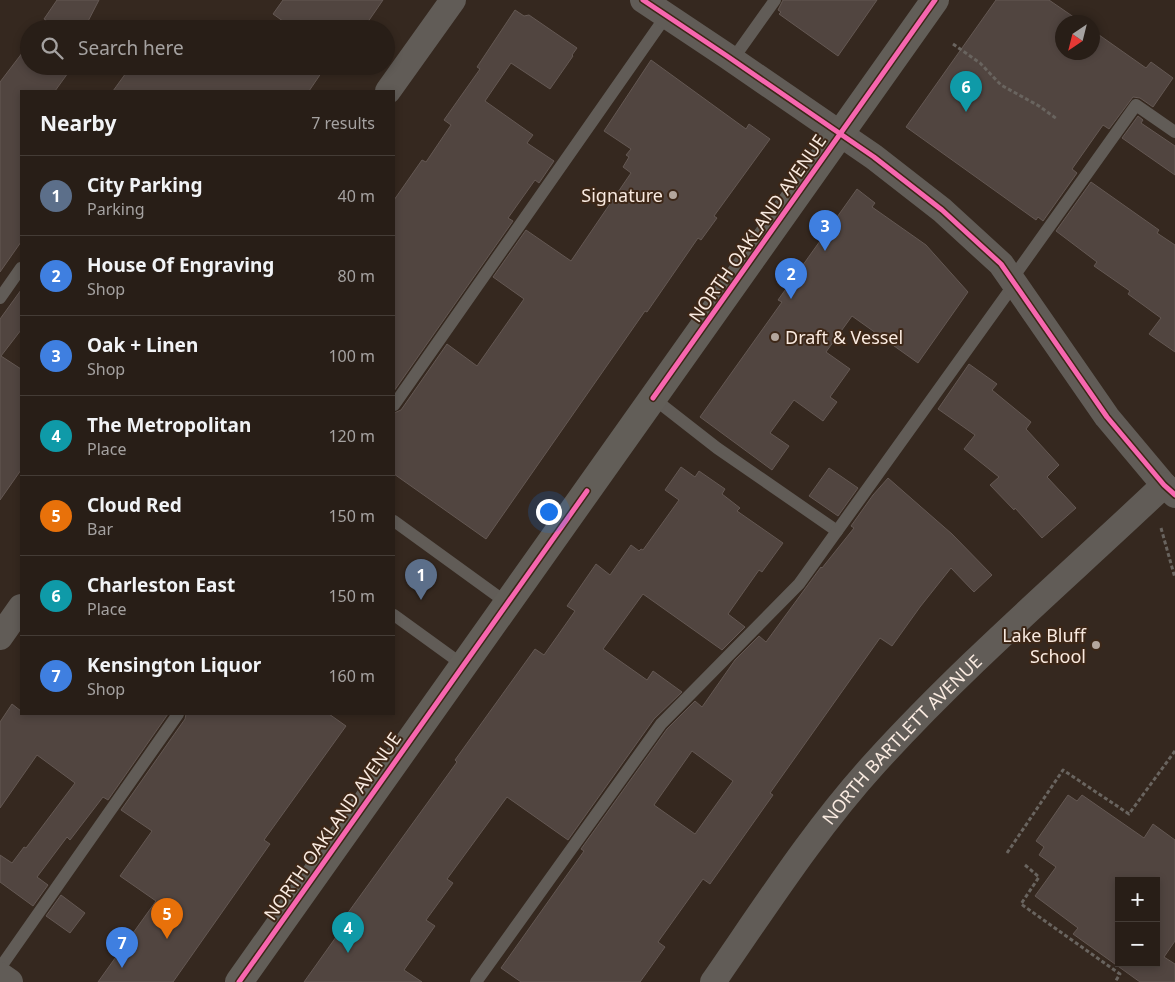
<!DOCTYPE html>
<meta charset="utf-8">
<style>
:root{--surface:#281e17;--page:#302720;--text:#f1f3f6;--muted:#a5a2a1;--line:#443c36;--accent:#b4a69c}
body{margin:0;font-family:"Noto Sans",sans-serif;background:var(--page);color:var(--text)}
.controls{position:absolute;right:15px;bottom:15px;display:grid;overflow:hidden;border-radius:0px;box-shadow:0 2px 8px #0003}
.controls button{width:45px;height:45px;display:grid;place-items:center;padding:0;border:0;border-bottom:1px solid var(--line);background:var(--surface);color:var(--text);font:25px sans-serif}
.compass{position:absolute;left:1055px;top:15px;width:45px;height:45px;border-radius:50%;background:var(--surface);box-shadow:0 2px 8px #0003;rotate:215deg}
.you{position:absolute;left:548px;top:511px;width:18px;height:18px;margin:-12px;border:4px solid #fff;border-radius:50%;background:#1a73e8;box-shadow:0 0 0 8px #1a73e833}
.badge{display:grid;place-items:center;width:32px;height:32px;border-radius:50%;background:var(--accent);color:#fff;font-size:16px;font-weight:700}
.pin{position:absolute;translate:-50% -41px;filter:drop-shadow(0 1px 2px #0008)}
.pin::after{content:'';position:absolute;top:26px;width:18px;height:15px;background:inherit;clip-path:polygon(0 0,100% 0,50% 100%)}
.list{margin:0;padding:0;list-style:none}
h2{display:flex;justify-content:space-between;align-items:center;height:65px;margin:0;padding:0 20px;font-size:21px}
h2 small{font-size:16px;font-weight:400;color:var(--muted)}
.list li{display:grid;grid-template-columns:32px 1fr auto;gap:15px;align-items:center;box-sizing:border-box;height:80px;padding:0 20px;border-top:1px solid var(--line)}
.list b{display:block;font-size:19px;white-space:nowrap}
.list p{margin:0;font-size:16px;white-space:nowrap;color:var(--muted)}
.list em{font-size:16px;font-style:normal;color:var(--muted)}
.icon{flex:none;width:28px;height:28px;fill:none;stroke:currentColor;stroke-width:2;stroke-linecap:round;stroke-linejoin:round}
.map{position:relative;flex:none;width:1175px;height:982px;overflow:hidden}
.search{position:absolute;background:var(--surface);box-shadow:0 2px 8px #0003;left:20px;top:20px;width:375px;height:55px;display:flex;align-items:center;gap:12px;box-sizing:border-box;padding:0 18px;border-radius:28px;color:var(--muted);font-size:19px}
.panel{position:absolute;background:var(--surface);box-shadow:0 2px 8px #0003;left:20px;top:90px;width:375px;height:625px;border-radius:0px}
.map>svg:first-child{display:block}
.building{fill:#514540;stroke:#645853;fill-rule:evenodd}
.lines{fill:none;stroke-linecap:round;stroke-linejoin:round}
.path{stroke:#69645f;stroke-width:3;stroke-dasharray:4 2.5;stroke-linecap:butt}
.lane{stroke:#615c57;stroke-width:12}
.street{stroke:#615c57;stroke-width:26}
.secondary{stroke:#625e58;stroke-width:28}
.cycleway-casing{stroke:#3d2717;stroke-width:8}
.cycleway{stroke:#f766af;stroke-width:5}
.poi-dot{fill:#b4a69c;stroke:#3d2717;stroke-width:2}
.labels{text-anchor:middle;dominant-baseline:central;stroke-width:4;stroke-linejoin:round;paint-order:stroke}
.poi-label{font-size:18px;fill:#f9eae0;stroke:#3d2717;text-anchor:end}
.street-label{font-size:18px;fill:#f9eae0;stroke:#3d2717}
</style>
<div class="map">
<svg width="1175" height="982" viewBox="0 0 1175 982">
<rect width="100%" height="100%" fill="#35281f"/>
<g class="building">
<path d="M57 0H99L84 29H39L46 20 44 19Z"/>
<path d="M283 0H383L363 29H294L273 14Z"/>
<path d="M783 0H877L838 56 779 14 781 12 778 10Z"/>
<path d="M996 0H1049L1081 22H1062V52H1092V30L1146 68 1151 62 1173 78 1153 107 1140 98 1133 97 1109 129 1103 125 1072 169 1077 173 1043 221 1038 217 1036 220 906 127Z"/>
<path d="M515 10 524 16 529 15 577 48 572 55 573 56 550 89 511 63 485 101 533 135 527 143 554 161 539 183 535 180 508 218 513 221 394 391V200L422 160 426 162 451 125 444 120 480 69 477 67Z"/>
<path d="M29 44V66H73L55 91H21V242L0 272V82Z"/>
<path d="M651 60 746 129 749 124 770 139 714 216 717 218 701 240 698 238 647 312 645 311 486 539 394 474V413L401 410 447 344 477 366 524 299 493 277 526 230 571 261 631 173 623 167 629 157 626 155 631 149 604 131Z"/>
<path d="M131 66H326L309 91H113Z"/>
<path d="M1138 116 1143 120 1141 123 1175 146V175L1122 138Z"/>
<path d="M1091 182 1159 230 1157 233 1175 245V352L1149 334 1161 318 1128 294 1130 291 1094 266 1097 262 1056 231Z"/>
<path d="M857 189 875 203 872 207 926 245 968 292 918 363 852 316 826 352 850 369 830 397 837 402 823 421 794 400 770 433 789 446 772 470 700 417 782 302 778 300Z"/>
<path d="M21 290V330L1 356 21 369V470L0 500V319Z"/>
<path d="M969 364 997 384 992 390 1031 422 1026 429 1059 465 1047 477 1076 508 1042 538 1015 508 1014 510 990 485 999 477 964 449 975 435 938 409Z"/>
<path d="M681 467 695 477 699 471 725 489 722 494 740 508 737 511 783 543 762 572 759 570 728 614 745 627 722 650 643 594 603 649 647 680 653 671 682 692 654 719 568 840 507 797 447 879 453 883 426 920 435 926 404 970 422 982H304L346 923 342 921 457 762 455 760 535 649 544 655 575 611 567 606 596 564 610 575 631 545 639 551 641 549 643 550 679 500 665 490Z"/>
<path d="M829 468 858 488 838 516 809 496Z"/>
<path d="M888 478 952 534 992 575 974 592 951 568 920 607 892 646 880 638 770 793 773 795 710 884 703 879 658 942 665 947 640 982H521L501 968 584 851 581 849 667 729 695 701 702 707 735 660 759 636 766 642 821 567 822 568 854 528 851 526 873 495ZM692 751 733 781 695 834 654 805Z"/>
<path d="M12 704 21 711V714H168L108 800 103 797 70 840 67 837 37 877 48 885 33 906 0 882V855L12 863 24 847 26 848 75 783 37 755 0 808V722Z"/>
<path d="M186 714H329L346 726 264 840 270 844 173 982H98L156 901 120 876 152 831 121 810 185 719Z"/>
<path d="M1068 795 1077 801 1082 795 1144 838 1153 824 1175 840V941L1164 957 1175 964V982H1140L1073 934 1078 928 1035 896 1056 867 1039 855 1044 847 1036 841ZM1119 881H1156V963H1119Z"/>
<path d="M61 895 85 913 70 933 46 916Z"/>
</g>
<g class="lines">
<g class="path">
<path d="M953 44 980 63 1001 85 1039 106 1057 119"/>
<path d="M1161 528 1175 578"/>
<path d="M1007 853 1063 770 1129 814 1175 751"/>
<path d="M1025 865 1039 877 1021 904 1120 974 1115 982"/>
</g>
<g class="lane">
<path d="M733 59 775 0"/>
<path d="M1012 279 1136 105 1175 132"/>
<path d="M0 298 21 268"/>
<path d="M653 398 717 448 837 531"/>
<path d="M394 405 666 16"/>
<path d="M394 521 507 603"/>
<path d="M394 615 463 665"/>
<path d="M0 968 178 714"/>
<path d="M476 982 661 724 799 584 1015 283"/>
</g>
<g class="street">
<path d="M643 0 727 56 874 157 942 210 1001 264 1107 417 1164 485 1175 495"/>
<path d="M388 91 453 0"/>
<path d="M0 637 21 607"/>
<path d="M0 975 10 982"/>
<path id="s1" d="M713 982C765 907 814 830 875 763 965 664 1067 577 1164 485"/>
</g>
<path class="secondary" d="M239 982 935 0"/>
<g class="cycleway-casing">
<g id="cycleway">
<path d="M643 0 727 56 874 157 942 210 1001 264 1107 417 1164 485 1175 495"/>
<path d="M653 398 935 0"/>
<path d="M239 982 587 491"/>
</g>
</g>
<use href="#cycleway" class="cycleway"/>
</g>
<g class="poi-dot">
<circle cx="673" cy="195" r="5"/>
<circle cx="775" cy="337" r="5"/>
<circle cx="1096" cy="645" r="5"/>
</g>
<g class="labels">
<g class="poi-label">
<text x="663" y="195">Signature</text>
<text x="785" y="337" text-anchor="start">Draft &amp; Vessel</text>
<text x="1086" y="635">Lake Bluff<tspan x="1086" dy="21">School</tspan></text>
</g>
<g class="street-label">
<text transform="translate(757 228) rotate(-55)">NORTH OAKLAND AVENUE</text>
<text stroke="none"><textPath href="#s1" startOffset="308">NORTH BARTLETT AVENUE</textPath></text>
<text transform="translate(332 826) rotate(-55)">NORTH OAKLAND AVENUE</text>
</g>
</g>
</svg>
<div class="controls">
<button>+</button>
<button>−</button>
</div>
<svg class="compass" viewBox="-18 -18 36 36"><path d="M0-13l5 13h-10z" fill="#e53935"/><path d="M0 13l5-13h-10z" fill="#a5a2a1"/></svg>
<div class="you"></div>
<div class="pin badge" style="left:421px;top:600px;background:#5c6f8a">1</div>
<div class="pin badge" style="left:791px;top:299px;background:#3f7fe0">2</div>
<div class="pin badge" style="left:825px;top:251px;background:#3f7fe0">3</div>
<div class="pin badge" style="left:348px;top:953px;background:#0f9aa8">4</div>
<div class="pin badge" style="left:167px;top:939px;background:#e8710a">5</div>
<div class="pin badge" style="left:966px;top:112px;background:#0f9aa8">6</div>
<div class="pin badge" style="left:122px;top:968px;background:#3f7fe0">7</div>
<div class="search"><svg class="icon" aria-label="search" viewBox="0 0 24 24"><circle cx="10" cy="10" r="6"/><path d="M15 15l6 6"/></svg>Search here</div>
<section class="panel">
<h2>Nearby<small>7 results</small></h2>
<ul class="list">
<li><span class="badge" style="background:#5c6f8a">1</span><div><b>City Parking</b><p>Parking</p></div><em>40 m</em></li>
<li><span class="badge" style="background:#3f7fe0">2</span><div><b>House Of Engraving</b><p>Shop</p></div><em>80 m</em></li>
<li><span class="badge" style="background:#3f7fe0">3</span><div><b>Oak + Linen</b><p>Shop</p></div><em>100 m</em></li>
<li><span class="badge" style="background:#0f9aa8">4</span><div><b>The Metropolitan</b><p>Place</p></div><em>120 m</em></li>
<li><span class="badge" style="background:#e8710a">5</span><div><b>Cloud Red</b><p>Bar</p></div><em>150 m</em></li>
<li><span class="badge" style="background:#0f9aa8">6</span><div><b>Charleston East</b><p>Place</p></div><em>150 m</em></li>
<li><span class="badge" style="background:#3f7fe0">7</span><div><b>Kensington Liquor</b><p>Shop</p></div><em>160 m</em></li>
</ul>
</section>
</div>
